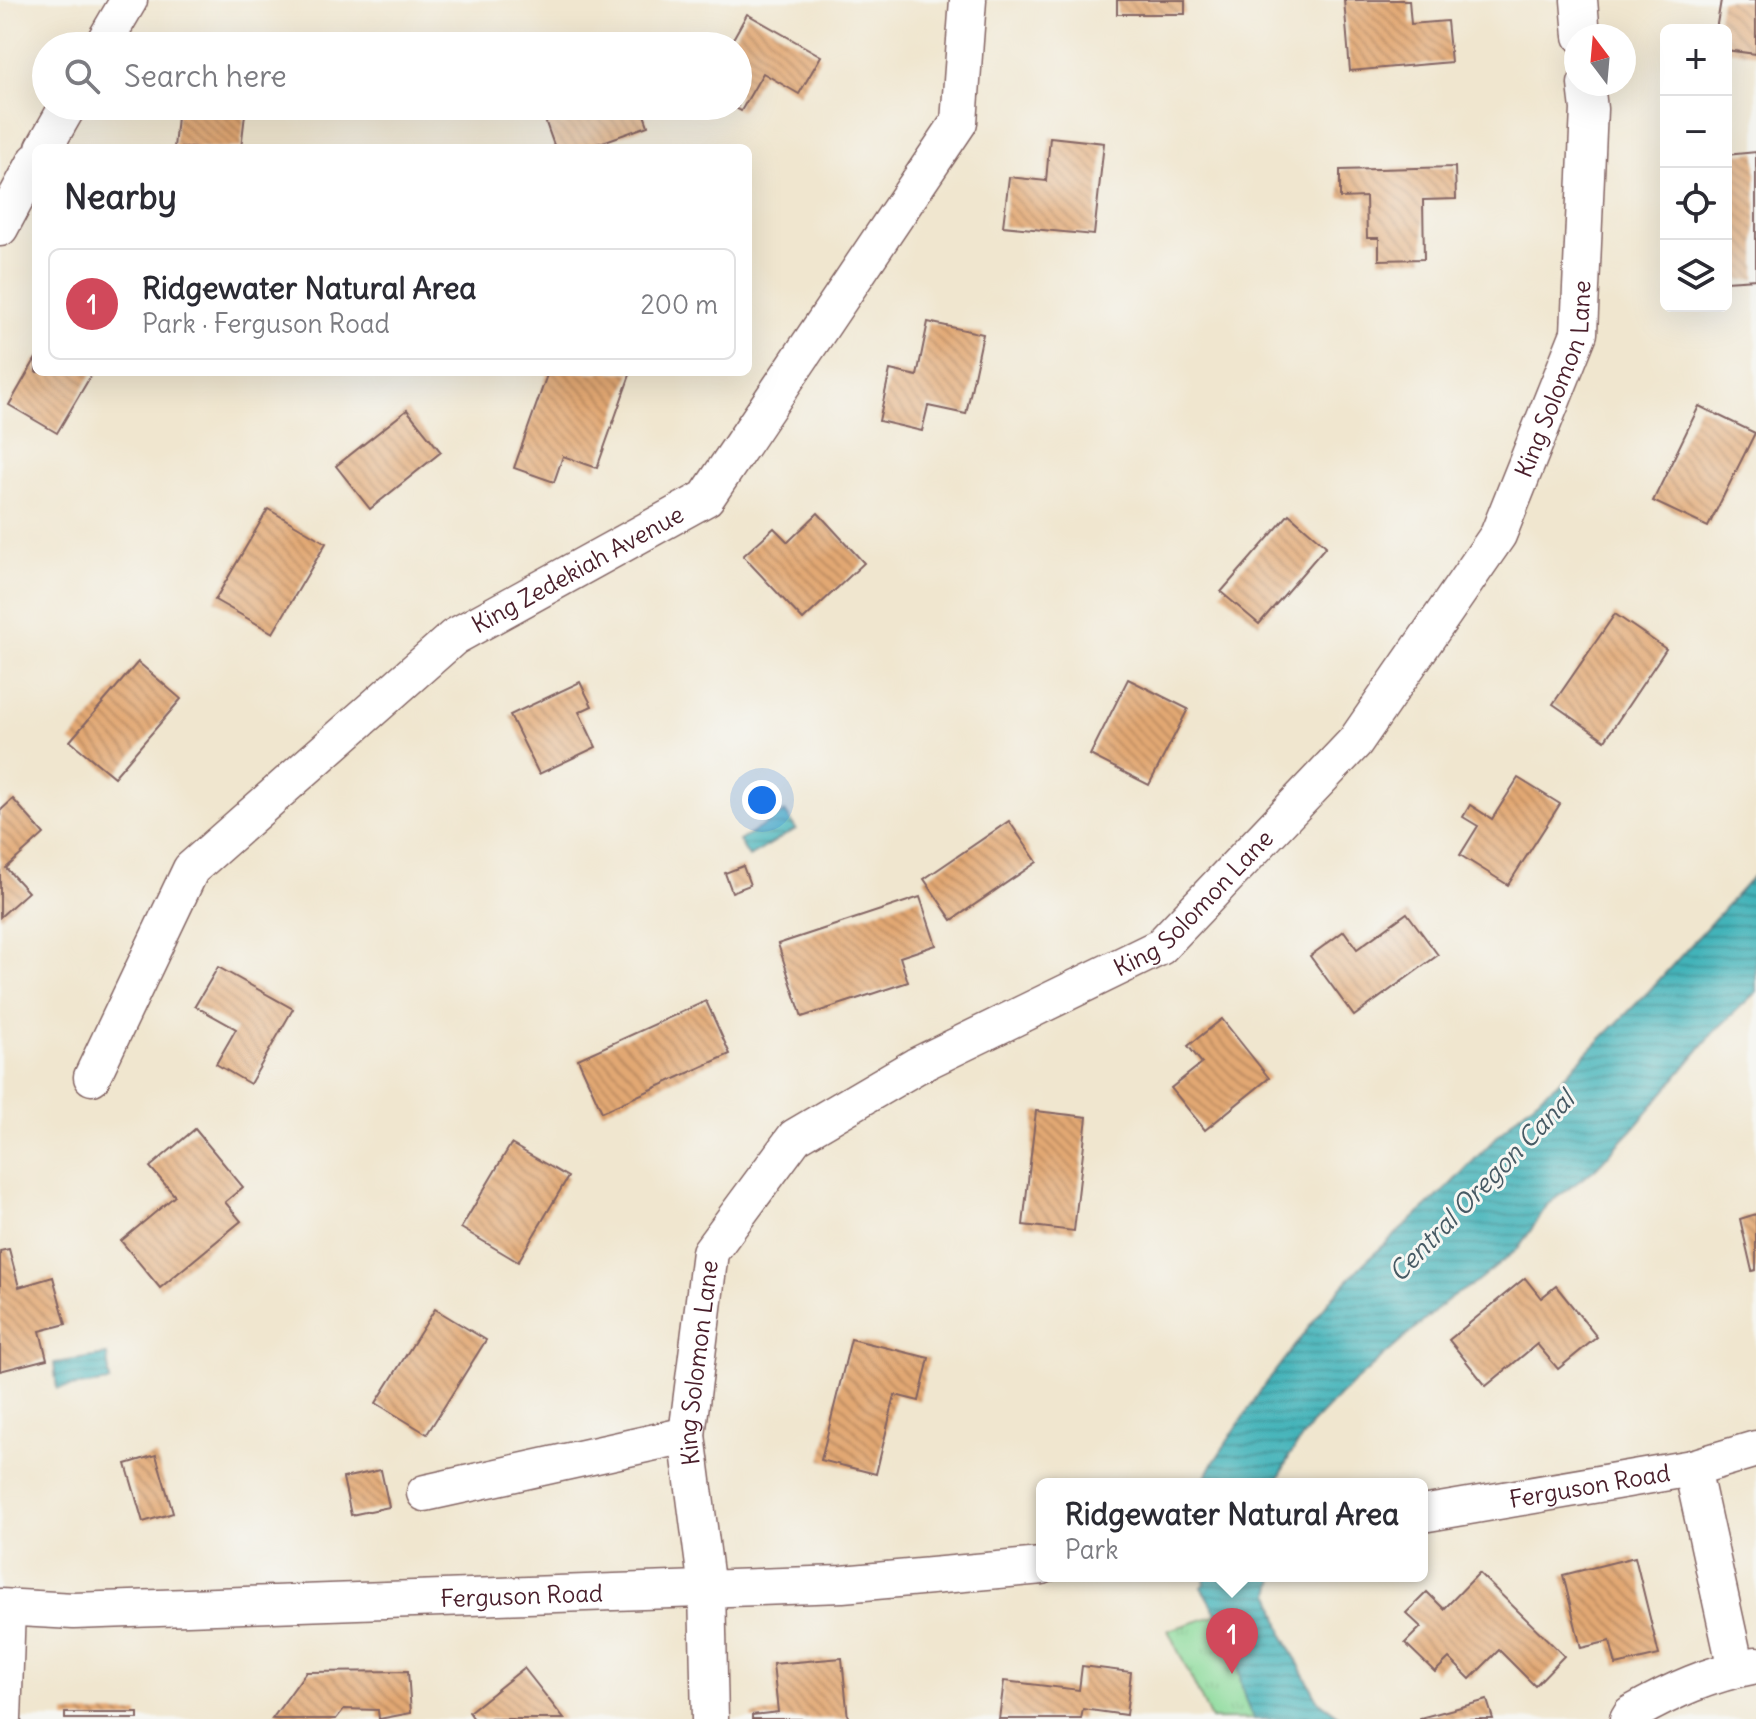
<!DOCTYPE html>
<meta charset="utf-8">
<style>
:root{--surface:#fff;--page:#f7f7f7;--text:#2b2b33;--muted:#7c7c81;--line:#e1e1e2;--accent:#d1495b}
body{margin:0;font-family:Delius,sans-serif;background:var(--page);color:var(--text)}
.controls{position:absolute;right:24px;top:24px;display:grid;overflow:hidden;border-radius:12px;box-shadow:0 8px 32px #0002}
.controls button{width:72px;height:72px;display:grid;place-items:center;padding:0;border:0;border-bottom:2px solid var(--line);background:var(--surface);color:var(--text);font:40px sans-serif}
.compass{position:absolute;left:1564px;top:24px;width:72px;height:72px;border-radius:50%;background:var(--surface);box-shadow:0 8px 32px #0002;rotate:344deg}
.you{position:absolute;left:762px;top:800px;width:28px;height:28px;margin:-20px;border:6px solid #fff;border-radius:50%;background:#1a73e8;box-shadow:0 0 0 12px #1a73e833}
.badge{display:grid;place-items:center;width:52px;height:52px;border-radius:50%;background:var(--accent);color:#fff;font-size:26px;font-weight:700}
.pin{position:absolute;translate:-50% -66px;filter:drop-shadow(0 2px 4px #0008)}
.pin::after{content:'';position:absolute;top:42px;width:28px;height:24px;background:inherit;clip-path:polygon(0 0,100% 0,50% 100%)}
.popup{position:absolute;left:1036px;top:1478px;width:392px;height:104px;box-sizing:border-box;display:grid;place-content:center;border-radius:12px;background:var(--surface);filter:drop-shadow(0 2px 6px #0005);font-size:26px;white-space:nowrap;color:var(--muted)}
.popup b{font-size:30px;color:var(--text)}
.popup::after{content:'';position:absolute;left:50%;top:100%;margin-left:-16px;border:16px solid transparent;border-top-color:var(--surface)}
.list{margin:0;padding:0;list-style:none}
h2{display:flex;justify-content:space-between;align-items:center;height:104px;margin:0;padding:0 32px;font-size:34px}
h2 small{font-size:26px;font-weight:400;color:var(--muted)}
.list li{display:grid;grid-template-columns:52px 1fr auto;gap:24px;align-items:center;box-sizing:border-box;height:112px;margin:0 16px 16px;padding:0 16px;border:2px solid var(--line);border-radius:12px}
.list b{display:block;font-size:30px;white-space:nowrap}
.list p{margin:0;font-size:26px;white-space:nowrap;color:var(--muted)}
.list em{font-size:26px;font-style:normal;color:var(--muted)}
.icon{flex:none;width:44px;height:44px;fill:none;stroke:currentColor;stroke-width:2;stroke-linecap:round;stroke-linejoin:round}
.map{position:relative;flex:none;width:1756px;height:1719px;overflow:hidden}
.search{position:absolute;background:var(--surface);box-shadow:0 8px 32px #0002;left:32px;top:32px;width:720px;height:88px;display:flex;align-items:center;gap:20px;box-sizing:border-box;padding:0 28px;border-radius:44px;color:var(--muted);font-size:30px}
.panel{position:absolute;background:var(--surface);box-shadow:0 8px 32px #0002;left:32px;top:144px;width:720px;height:232px;border-radius:12px}
.map>svg:first-child{display:block}
.park{fill:url(#park-tufts);stroke:#6a7c62;stroke-width:2}
.water{fill:url(#water-rules);stroke:#466972;stroke-width:2}
.building{fill:url(#building-back-hatch)}
.lines{fill:none;stroke-linecap:round;stroke-linejoin:round}
.minor-casing{stroke:#846564;stroke-width:39}
.minor{stroke:#fff;stroke-width:36}
.labels{text-anchor:middle;dominant-baseline:central;stroke-width:6;stroke-linejoin:round;paint-order:stroke}
.street-label{font-size:24px;fill:#4a1f2b;stroke:#f6f6f2}
.water-label{font-size:26px;font-style:italic;fill:#475a64;stroke:#f6f6f2}
</style>
<div class="map">
<svg width="1756" height="1719" viewBox="0 0 1756 1719">
<defs>
<pattern id="park-tufts" width="24" height="20" patternUnits="userSpaceOnUse" patternTransform="scale(2)"><rect width="24" height="20" fill="#8ada9a"/><path d="M3 7l-1-3M5 7V3M7 7l1-3M15 17l-1-3M17 17v-4M19 17l1-3" fill="none" stroke="#79bb85"/></pattern>
<pattern id="water-rules" width="6" height="5" patternUnits="userSpaceOnUse" patternTransform="scale(2)"><rect width="6" height="5" fill="#42b3b9"/><path d="M0 2.5h6" fill="none" stroke="#399197"/></pattern>
<pattern id="building-back-hatch" width="6" height="6" patternUnits="userSpaceOnUse" patternTransform="scale(2)"><rect width="6" height="6" fill="#e2a873"/><path d="M-1 5l2 2M0 0l6 6M5-1l2 2" fill="none" stroke="#b9885f"/></pattern>
</defs>
<rect width="100%" height="100%" fill="#f6f6f2"/>
<filter id="ink" filterUnits="userSpaceOnUse"><feTurbulence type="fractalNoise" baseFrequency=".0125" numOctaves="2"/><feDisplacementMap in="SourceGraphic" scale="16" xChannelSelector="R" yChannelSelector="G"/><feConvolveMatrix kernelMatrix="1 2 1 2 8 2 1 2 1" color-interpolation-filters="sRGB"/></filter>
<filter id="wash" filterUnits="userSpaceOnUse"><feTurbulence type="fractalNoise" baseFrequency=".006" numOctaves="4" result="noise"/><feDisplacementMap in="SourceGraphic" scale="32" xChannelSelector="R" yChannelSelector="G"/><feGaussianBlur stdDeviation="1.8" result="paint"/><feColorMatrix in="noise" values="0 0 0 0 0 0 0 0 0 0 0 0 0 0 0 0 0 1.4 0 .05"/><feComposite in="paint" operator="in"/></filter>
<g filter="url(#wash)">
<rect width="100%" height="100%" fill="#f0e6cf"/>
<path class="park" d="M1243 1607 1296 1719H1211L1168 1630Z"/>
<g class="water">
<path d="M785 812 796 829 749 857 739 841Z"/>
<path d="M1756 873V992L1713 1033 1633 1129 1595 1169 1548 1204 1519 1248 1477 1282 1450 1298 1341 1394 1312 1424 1290 1455 1276 1484H1202L1212 1465 1263 1387 1333 1296 1364 1263 1446 1189 1519 1114 1556 1084 1649 991Z"/>
<path d="M107 1355 110 1382 57 1389 54 1363Z"/>
<path d="M1204 1576H1271L1275 1579 1271 1593 1284 1637 1318 1700 1344 1719H1254C1243 1701 1241 1684 1238 1664 1234 1640 1213 1608 1201 1587L1205 1584Z"/>
</g>
<g id="blocks">
<g class="building">
<rect x="1117" y="0" width="68" height="14"/>
<path d="M1344 0H1409L1411 24 1447 21 1451 62 1350 71Z"/>
<path d="M1721 0H1756V54L1726 50V30H1716Z"/>
<path d="M747 14 821 56 799 94 763 73 741 111 732 106H738V46H729Z"/>
<path d="M178 106H246L241 148H174Z"/>
<path d="M540 106H641L648 126 586 148H555Z"/>
<path d="M1050 137 1104 143 1094 235 1003 226 1009 177 1046 181Z"/>
<path d="M1756 152V279L1726 281V155Z"/>
<path d="M1455 167 1456 199 1423 200 1424 259 1379 260V238H1367L1366 197 1340 198V170Z"/>
<path d="M928 322 983 334 966 414 928 406 922 431 879 421 890 370 917 376Z"/>
<path d="M36 358V372H93L57 433 9 405Z"/>
<path d="M548 372H631L597 468 563 456 554 482 514 468Z"/>
<path d="M1699 406 1755 433 1708 527 1653 501Z"/>
<path d="M407 410 441 452 370 509 336 466Z"/>
<path d="M268 509 326 543 273 633 215 600Z"/>
<path d="M818 513 864 563 803 620 743 556 774 528 788 542Z"/>
<path d="M1289 514 1326 546 1259 624 1221 592Z"/>
<path d="M1615 614 1666 649 1605 740 1553 704Z"/>
<path d="M138 662 181 699 114 777 70 741Z"/>
<path d="M1128 679 1188 709 1149 785 1090 755Z"/>
<path d="M580 682 592 706 579 712 596 747 539 774 510 715Z"/>
<path d="M1518 778 1560 804 1508 885 1460 855 1478 826 1463 817 1470 805 1492 819Z"/>
<path d="M13 799 44 834 6 868 28 892 0 917V811Z"/>
<path d="M1009 821 1037 862 952 920 924 879Z"/>
<path d="M743 866 750 885 732 892 725 873Z"/>
<path d="M920 897 936 945 900 957 908 982 802 1017 778 944Z"/>
<path d="M1407 913 1438 955 1354 1016 1310 956 1344 931 1357 949Z"/>
<path d="M218 967 293 1009 250 1084 216 1064 236 1029 195 1006Z"/>
<path d="M706 1001 730 1054 602 1112 578 1059Z"/>
<path d="M1222 1019 1269 1078 1205 1130 1171 1088 1202 1063 1188 1046Z"/>
<path d="M1036 1111 1087 1117 1074 1231 1023 1225Z"/>
<path d="M195 1129 243 1187 225 1202 241 1221 160 1288 121 1241 175 1196 150 1167Z"/>
<path d="M511 1144 568 1177 518 1262 461 1228Z"/>
<path d="M1756 1214V1270L1752 1271 1740 1219Z"/>
<path d="M9 1249 19 1287 53 1277 66 1324 40 1331 47 1359 0 1371V1251Z"/>
<path d="M1525 1278 1541 1298 1556 1286 1597 1337 1558 1369 1537 1344 1486 1386 1449 1340Z"/>
<path d="M435 1309 486 1340 427 1434 376 1403Z"/>
<path d="M851 1339 929 1358 919 1401 895 1395 876 1474 821 1460Z"/>
<path d="M156 1455 173 1513 143 1522 126 1464Z"/>
<path d="M381 1470 389 1507 351 1515 343 1478Z"/>
<path d="M1635 1557 1659 1655 1616 1665 1610 1641 1581 1648 1563 1575Z"/>
<path d="M1479 1573 1564 1656 1535 1686 1499 1650 1470 1679 1449 1658 1435 1672 1405 1643 1421 1627 1406 1613 1427 1592 1444 1609Z"/>
<path d="M842 1658 848 1719H752V1715L778 1712 773 1664Z"/>
<path d="M1082 1666 1131 1672 1126 1715 1083 1709 1081 1719H999L1004 1681 1079 1690Z"/>
<path d="M524 1668 564 1719H474L469 1712Z"/>
<path d="M408 1671 411 1713 379 1719 378 1710 344 1709 336 1719H272L306 1672Z"/>
<path d="M1487 1700 1493 1719H1420V1718Z"/>
<rect x="65" y="1713" width="73" height="6"/>
</g>
</g>
</g>
<g filter="url(#ink)">
<use href="#blocks" fill-opacity="0" stroke="#846564" stroke-width="2"/>
<g class="lines">
<g class="minor-casing">
<g id="minor">
<path d="M1579 0 1582 36"/>
<path d="M102 46 129 0"/>
<path d="M44 148 68 106"/>
<path d="M0 228 36 161"/>
<path id="s1" d="M92 1077 191 869 454 637 706 498 959 122 968 0"/>
<path d="M1692 1468 1736 1669"/>
<path d="M425 1493 687 1435"/>
<path id="s2" d="M1422 1514 1692 1468 1756 1449"/>
<path id="s3" d="M0 1607 74 1611 842 1584 1042 1566"/>
<path d="M3 1719 7 1608"/>
<path id="s4" d="M710 1719 707 1589 687 1435 710 1252 795 1137 916 1066 1160 947 1355 742 1498 535 1579 333 1589 109 1586 84"/>
<path d="M1628 1719 1631 1714C1673 1690 1709 1674 1756 1665"/>
</g>
</g>
<use href="#minor" class="minor"/>
</g>
</g>
<g class="labels">
<g class="street-label">
<text stroke="none"><textPath href="#s4" startOffset="1726">King Solomon Lane</textPath></text>
<text stroke="none"><textPath href="#s1" startOffset="722">King Zedekiah Avenue</textPath></text>
<text stroke="none"><textPath href="#s4" startOffset="1078">King Solomon Lane</textPath></text>
<text stroke="none"><textPath href="#s4" startOffset="358">King Solomon Lane</textPath></text>
<text stroke="none"><textPath href="#s2" startOffset="170">Ferguson Road</textPath></text>
<text stroke="none"><textPath href="#s3" startOffset="522">Ferguson Road</textPath></text>
</g>
<g class="water-label">
<text transform="translate(1481 1186) rotate(-46)">Central Oregon Canal</text>
</g>
</g>
</svg>
<div class="controls">
<button>+</button>
<button>−</button>
<button><svg class="icon" aria-label="locate" viewBox="0 0 24 24"><circle cx="12" cy="12" r="6"/><path d="M12 2v4M12 18v4M2 12h4M18 12h4"/></svg></button>
<button><svg class="icon" aria-label="layers" viewBox="0 0 24 24"><path d="M12 4l9 5-9 5-9-5zM3 14l9 5 9-5"/></svg></button>
</div>
<svg class="compass" viewBox="-18 -18 36 36"><path d="M0-13l5 13h-10z" fill="#e53935"/><path d="M0 13l5-13h-10z" fill="#7c7c81"/></svg>
<div class="you"></div>
<div class="pin badge" style="left:1232px;top:1674px">1</div>
<div class="popup"><b>Ridgewater Natural Area</b>Park</div>
<div class="search"><svg class="icon" aria-label="search" viewBox="0 0 24 24"><circle cx="10" cy="10" r="6"/><path d="M15 15l6 6"/></svg>Search here</div>
<section class="panel">
<h2>Nearby<small></small></h2>
<ul class="list">
<li><span class="badge">1</span><div><b>Ridgewater Natural Area</b><p>Park · Ferguson Road</p></div><em>200 m</em></li>
</ul>
</section>
</div>
